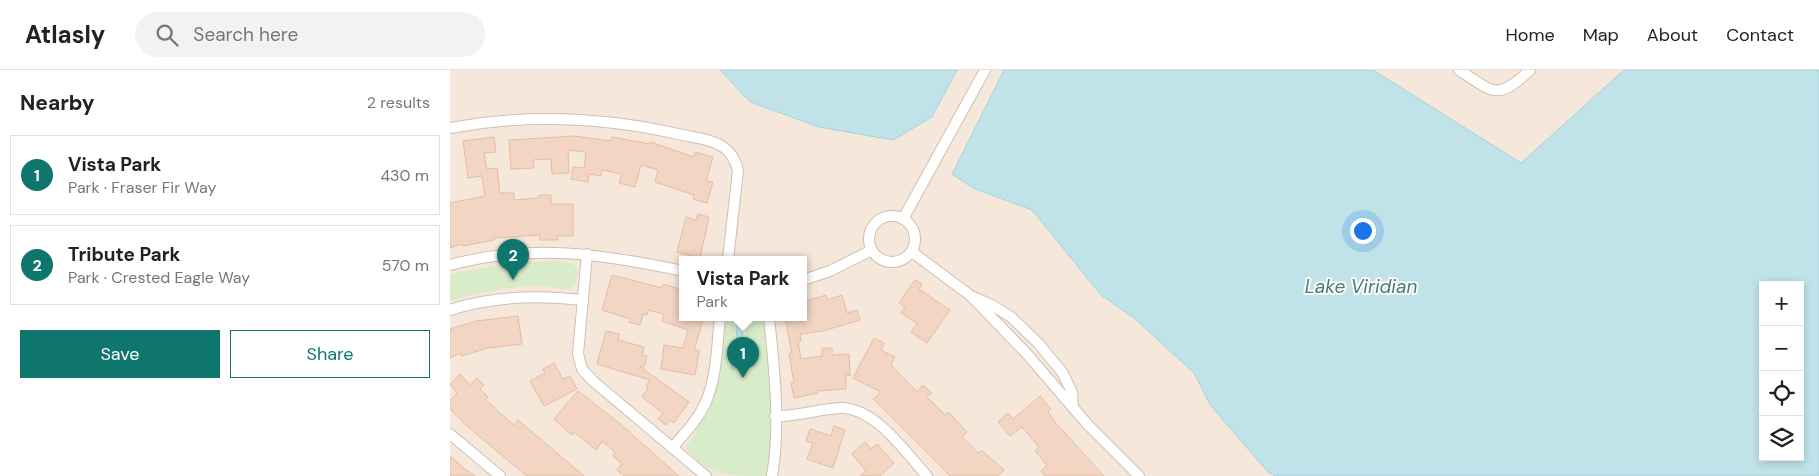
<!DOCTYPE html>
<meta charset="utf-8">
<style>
:root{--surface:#fff;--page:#f2f2f2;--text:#222;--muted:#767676;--line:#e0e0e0;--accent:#0f766e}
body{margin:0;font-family:"DM Sans",sans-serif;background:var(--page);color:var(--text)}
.controls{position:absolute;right:15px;bottom:15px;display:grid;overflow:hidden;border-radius:0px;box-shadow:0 2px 8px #0003}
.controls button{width:45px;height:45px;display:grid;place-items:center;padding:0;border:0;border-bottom:1px solid var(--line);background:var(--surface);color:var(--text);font:25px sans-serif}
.you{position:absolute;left:912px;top:160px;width:18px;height:18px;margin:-12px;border:4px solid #fff;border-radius:50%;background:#1a73e8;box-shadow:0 0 0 8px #1a73e833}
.badge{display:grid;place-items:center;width:32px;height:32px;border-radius:50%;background:var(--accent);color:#fff;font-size:16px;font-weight:700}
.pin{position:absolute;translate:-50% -41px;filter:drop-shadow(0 1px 2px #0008)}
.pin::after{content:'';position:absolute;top:26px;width:18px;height:15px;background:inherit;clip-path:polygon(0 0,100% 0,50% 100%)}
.popup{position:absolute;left:229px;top:186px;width:128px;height:65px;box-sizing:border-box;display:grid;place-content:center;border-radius:0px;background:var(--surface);filter:drop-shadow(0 1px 4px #0005);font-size:16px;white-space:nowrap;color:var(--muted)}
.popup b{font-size:19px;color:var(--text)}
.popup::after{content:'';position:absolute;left:50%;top:100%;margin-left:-10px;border:10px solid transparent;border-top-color:var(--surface)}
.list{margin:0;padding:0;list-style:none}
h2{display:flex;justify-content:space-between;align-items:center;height:65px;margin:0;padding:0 20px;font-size:21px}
h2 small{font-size:16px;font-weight:400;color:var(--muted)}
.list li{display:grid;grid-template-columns:32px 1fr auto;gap:15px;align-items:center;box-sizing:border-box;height:80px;margin:0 10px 10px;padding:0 10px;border:1px solid var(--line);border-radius:0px}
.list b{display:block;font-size:19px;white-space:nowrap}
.list p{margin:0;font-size:16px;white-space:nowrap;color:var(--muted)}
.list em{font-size:16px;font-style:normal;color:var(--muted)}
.actions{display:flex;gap:10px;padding:15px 20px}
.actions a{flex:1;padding:11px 0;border:1px solid var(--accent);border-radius:0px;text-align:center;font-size:18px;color:var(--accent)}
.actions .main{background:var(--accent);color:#fff}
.icon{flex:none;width:28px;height:28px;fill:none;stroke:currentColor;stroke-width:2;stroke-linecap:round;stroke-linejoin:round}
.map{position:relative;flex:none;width:1369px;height:406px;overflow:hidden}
header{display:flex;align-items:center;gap:30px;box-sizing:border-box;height:70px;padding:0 25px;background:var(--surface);border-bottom:1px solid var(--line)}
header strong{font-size:24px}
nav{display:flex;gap:28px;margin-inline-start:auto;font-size:18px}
.search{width:350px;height:45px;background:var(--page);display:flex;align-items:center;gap:12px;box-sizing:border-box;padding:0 18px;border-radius:28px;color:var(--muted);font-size:19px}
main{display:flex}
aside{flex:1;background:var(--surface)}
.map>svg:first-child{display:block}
.residential{fill:#f5e8da;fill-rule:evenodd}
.green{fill:#d8ecc9}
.water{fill:#bfe3e8;stroke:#a5d3da;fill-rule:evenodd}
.building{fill:#f3d5c3;stroke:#e6bba3}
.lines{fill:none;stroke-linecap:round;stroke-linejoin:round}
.minor-casing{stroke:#d1beb0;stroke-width:12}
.minor{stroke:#fff;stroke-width:10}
.labels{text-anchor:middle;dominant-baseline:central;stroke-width:4;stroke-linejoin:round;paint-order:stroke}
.water-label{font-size:19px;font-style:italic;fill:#437c86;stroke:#fffaf3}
</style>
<header>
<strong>Atlasly</strong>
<div class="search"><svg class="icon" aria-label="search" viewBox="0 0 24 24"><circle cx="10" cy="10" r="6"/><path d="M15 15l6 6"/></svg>Search here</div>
<nav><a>Home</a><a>Map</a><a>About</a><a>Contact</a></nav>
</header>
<main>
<aside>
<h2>Nearby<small>2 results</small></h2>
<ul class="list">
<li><span class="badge">1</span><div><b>Vista Park</b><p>Park · Fraser Fir Way</p></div><em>430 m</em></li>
<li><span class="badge">2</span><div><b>Tribute Park</b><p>Park · Crested Eagle Way</p></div><em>570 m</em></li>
</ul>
<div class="actions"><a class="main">Save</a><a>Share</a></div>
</aside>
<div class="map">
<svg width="1369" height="406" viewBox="0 0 1369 406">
<rect width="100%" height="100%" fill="#fdf6ec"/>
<path class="residential" d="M0 0H1369V406H0ZM233 189H353V247H233ZM1313 215H1350V387H1313Z"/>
<g class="green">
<path d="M112 191 123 194 128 200 125 216 114 220C85 210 29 222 0 231V204L63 193Z"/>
<path d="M277 247H315C317 290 329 367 316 406 277 406 258 406 236 378L263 330Z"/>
</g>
<g class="water">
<path d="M270 0H507L482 47 443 70 369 57 300 32Z"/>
<path d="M554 0H923L1071 93 1174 0H1369V406H825L817 401 761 336 744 303 684 248 651 225 582 140 523 118 502 104ZM1313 215H1350V387H1313Z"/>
<path d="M288 247H292C292 266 295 286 283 301L280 298C291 283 284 263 288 247Z"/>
</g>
<g class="building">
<path d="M124 66 162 71V67L199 74 200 72 244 87 245 82 263 87 256 111 263 112 257 133 243 129 244 125 205 112 208 100 191 95 185 117 169 113 172 104 152 100 151 106 139 104 138 112 121 109 123 97 134 98 136 82 118 80 119 103 102 104 101 89 83 90 84 98 61 99 59 70Z"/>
<path d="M44 67 46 82 34 83 37 99 47 98 50 123H64V130L89 128V125H101V134H123V166H107L108 170H90V165L44 168V170L13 176 12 174 0 178V133L35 126 32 106 18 108 13 71Z"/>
<path d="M248 144 259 147 250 188 227 182 236 147 246 150Z"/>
<path d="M162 205 212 218 213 214 233 220V247H254L244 280 249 281 245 305 211 299 214 275 233 278 238 260 212 251 214 244 198 240 197 245 193 244 190 255 179 252 180 249 152 240Z"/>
<path d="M465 210 472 214 469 219 500 240 477 273 461 262 467 253 451 243 455 237 449 233Z"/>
<path d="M376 225 377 230 392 225 397 243 407 240 410 250 373 261 350 264 351 271H348L351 289 372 286V278H382V285L399 284 400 306 396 304V319L368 321V323L344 328 341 313H344L339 284 342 283 335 247H353V232Z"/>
<path d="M68 246 72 274 38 278 11 286V283L0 288V259L26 251Z"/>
<path d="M156 261 169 264 168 270 194 277 192 285 197 286 194 297 189 296 239 332 224 353 220 350 216 355 208 349 213 343 192 327 198 318 196 316 200 310 147 294Z"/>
<path d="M424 268 434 273 431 280 445 287 441 295 467 322 473 315 482 323 477 327 495 345 498 342 517 362 512 367 528 383 531 380 554 400 548 406H500L423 329 431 322 403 308Z"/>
<path d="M104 293 113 309 120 306 127 319 94 336 80 311 95 303 93 299Z"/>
<path d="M10 304 20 315 27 308 34 315 30 319 38 327 35 329 52 345 64 355 68 350 134 406H77L67 398 18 357 0 339V330L7 323 0 314Z"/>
<path d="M128 321 168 352 229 406H174L167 400 172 394 163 386 165 382 152 371 146 380 124 362 122 365 104 349Z"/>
<path d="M590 326 601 339 598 342 604 351 654 406H595L591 401 597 395 585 381 589 377 572 357 560 366 548 352 558 343 563 349Z"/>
<path d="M384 356 395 360 383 398 357 389 363 373 356 371 360 359 381 366Z"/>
<path d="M415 372 421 379 427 374 444 393 430 406H410L416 401 402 384Z"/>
<path d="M0 386 15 399 25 406H0Z"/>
</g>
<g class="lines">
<g class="minor-casing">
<g id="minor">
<path d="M1009 0C1044 23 1047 31 1080 0"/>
<path d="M0 58C75 44 153 47 228 64 241 67 256 68 268 74 279 79 286 90 288 101L278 189"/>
<circle cx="442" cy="169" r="23"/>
<path d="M453 149 535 0"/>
<path d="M462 182 521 226 542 235 561 247 588 273 612 302 622 322 623 337"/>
<path d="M137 184 128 284 132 299 143 311 256 406"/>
<path d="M0 195C82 173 152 184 233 201"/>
<path d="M353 210 380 201 422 180"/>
<path d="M521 226 577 284 638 355 689 406"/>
<path d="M0 240C43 226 88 225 133 230"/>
<path d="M319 247C324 297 331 356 322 406"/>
<path d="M325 346C347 347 368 339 390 338 425 337 456 383 477 406"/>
<path d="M0 364 50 406"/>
<path d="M222 378C234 364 247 351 255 334 267 308 267 275 270 247"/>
</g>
</g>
<use href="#minor" class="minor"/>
</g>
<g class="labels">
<g class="water-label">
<text x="911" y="216">Lake Viridian</text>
</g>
</g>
</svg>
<div class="controls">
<button>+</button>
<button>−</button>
<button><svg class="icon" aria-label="locate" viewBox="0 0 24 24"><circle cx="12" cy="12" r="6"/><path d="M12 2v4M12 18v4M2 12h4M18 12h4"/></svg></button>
<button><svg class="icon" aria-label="layers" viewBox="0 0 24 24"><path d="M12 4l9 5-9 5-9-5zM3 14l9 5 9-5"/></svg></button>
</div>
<div class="you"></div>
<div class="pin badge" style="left:293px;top:308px">1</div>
<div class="popup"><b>Vista Park</b>Park</div>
<div class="pin badge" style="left:63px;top:210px">2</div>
</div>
</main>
